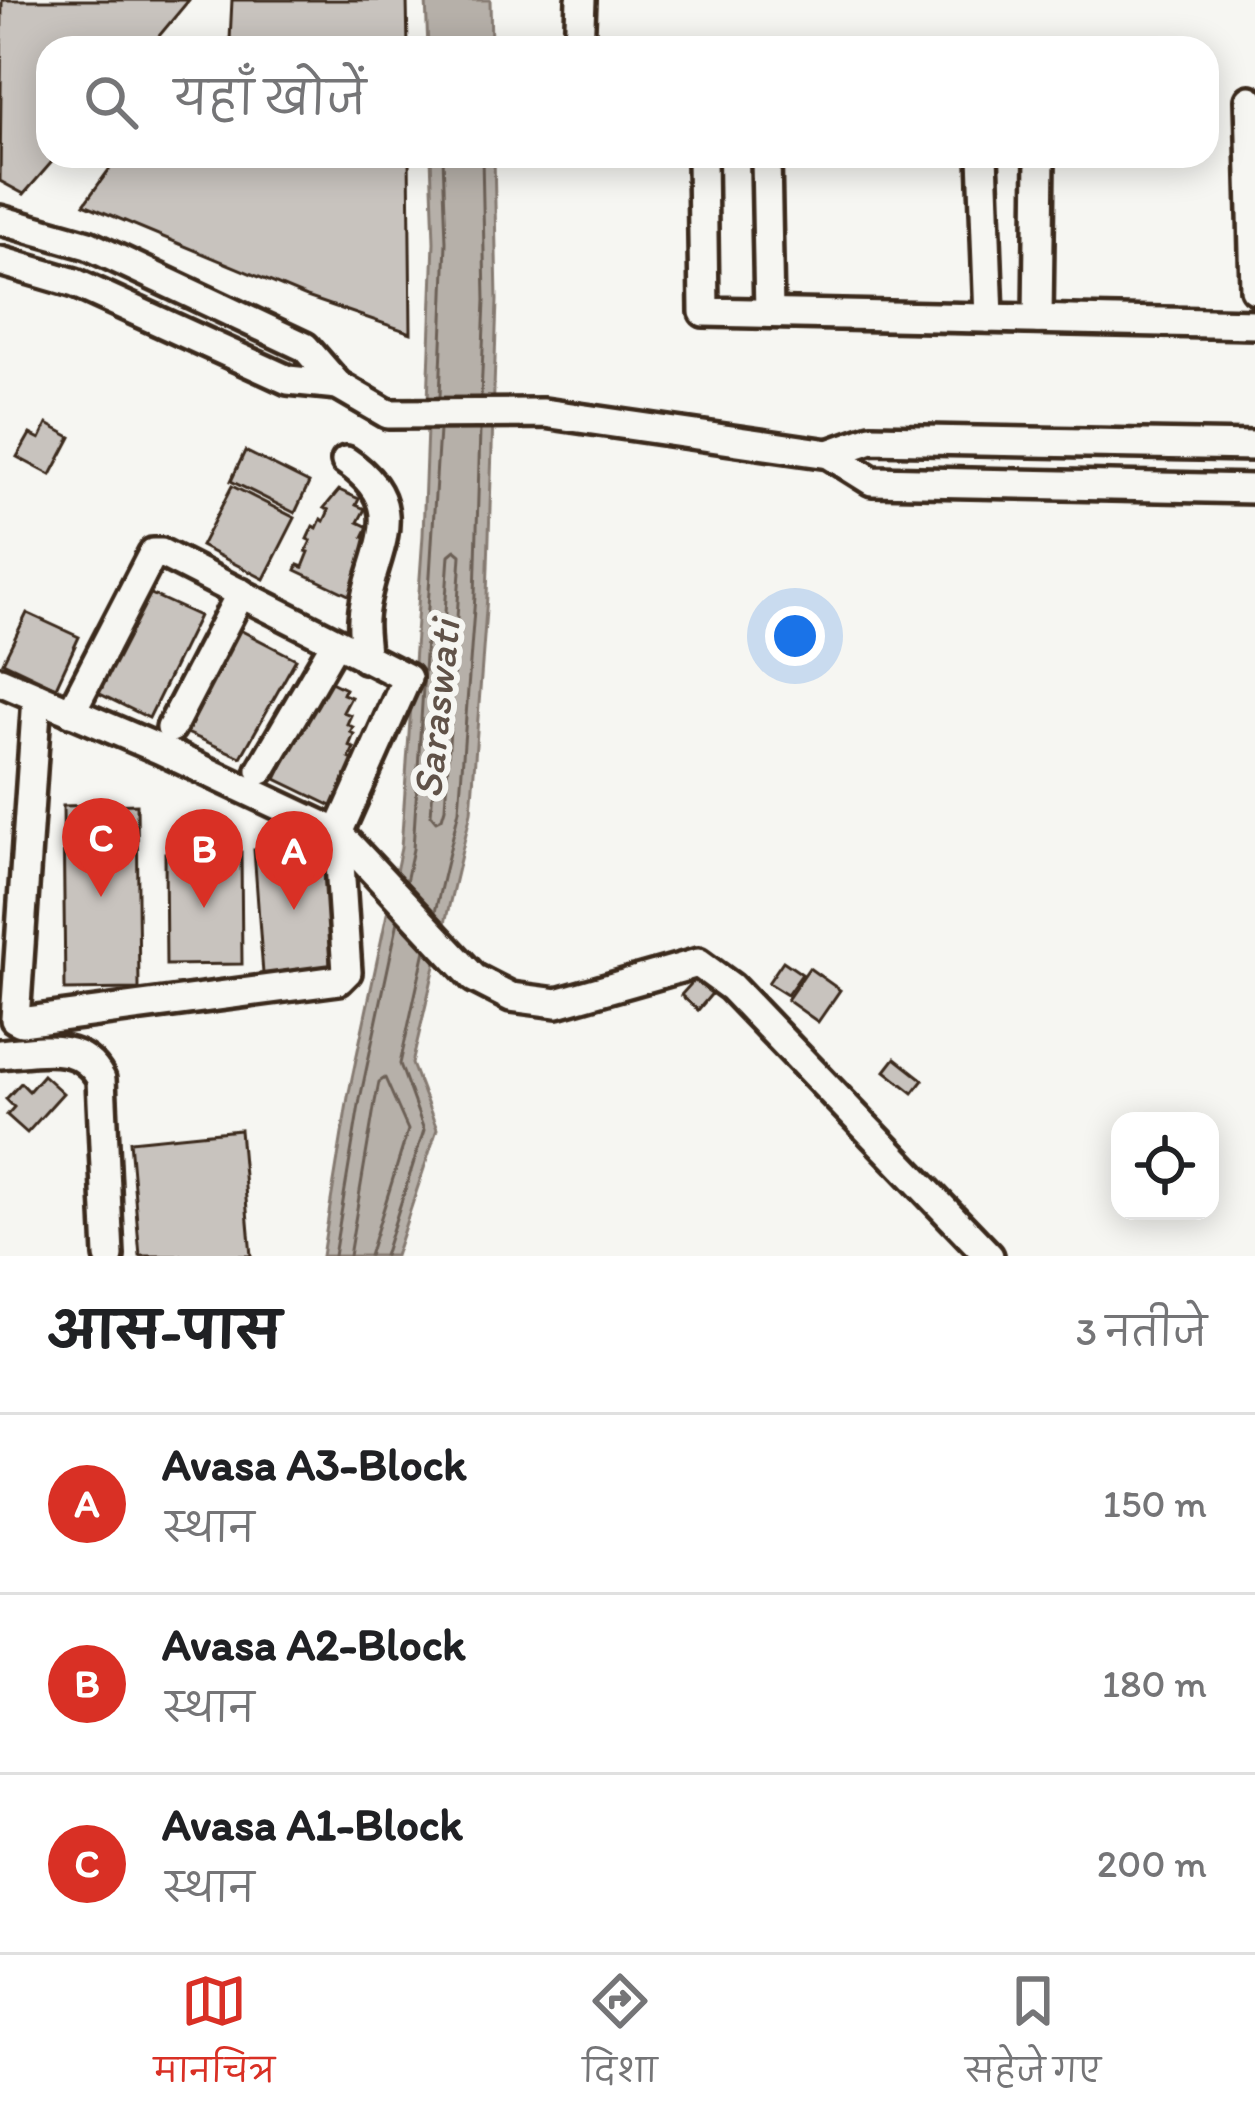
<!DOCTYPE html>
<html lang="hi">
<meta charset="utf-8">
<style>
:root{--surface:#fff;--page:#f2f2f2;--text:#202124;--muted:#757577;--line:#e0e0e0;--accent:#d93025}
body{margin:0;font-family:Itim,"Playpen Sans Deva",sans-serif;background:var(--page);color:var(--text)}
.controls{position:absolute;right:36px;bottom:36px;display:grid;overflow:hidden;border-radius:24px;box-shadow:0 6px 30px #0003}
.controls button{width:108px;height:108px;display:grid;place-items:center;padding:0;border:0;border-bottom:3px solid var(--line);background:var(--surface);color:var(--text);font:60px sans-serif}
.you{position:absolute;left:795px;top:636px;width:42px;height:42px;margin:-30px;border:9px solid #fff;border-radius:50%;background:#1a73e8;box-shadow:0 0 0 18px #1a73e833}
.badge{display:grid;place-items:center;width:78px;height:78px;border-radius:50%;background:var(--accent);color:#fff;font-size:39px;font-weight:700}
.pin{position:absolute;translate:-50% -99px;filter:drop-shadow(0 3px 6px #0008)}
.pin::after{content:'';position:absolute;top:63px;width:42px;height:36px;background:inherit;clip-path:polygon(0 0,100% 0,50% 100%)}
.list{margin:0;padding:0;list-style:none}
h2{display:flex;justify-content:space-between;align-items:center;height:156px;margin:0;padding:0 48px;font-size:51px}
h2 small{font-size:39px;font-weight:400;color:var(--muted)}
.list li{display:grid;grid-template-columns:78px 1fr auto;gap:36px;align-items:center;box-sizing:border-box;height:180px;padding:0 48px;border-top:3px solid var(--line)}
.list b{display:block;font-size:45px;white-space:nowrap}
.list p{margin:0;font-size:39px;white-space:nowrap;color:var(--muted)}
.list em{font-size:39px;font-style:normal;color:var(--muted)}
.icon{flex:none;width:66px;height:66px;fill:none;stroke:currentColor;stroke-width:2;stroke-linecap:round;stroke-linejoin:round}
.map{position:relative;flex:none;width:1255px;height:1256px;overflow:hidden}
.search{position:absolute;background:var(--surface);box-shadow:0 6px 30px #0003;left:36px;right:36px;top:36px;height:132px;display:flex;align-items:center;gap:30px;box-sizing:border-box;padding:0 42px;border-radius:36px;color:var(--muted);font-size:45px}
.sheet{height:696px;background:var(--surface)}
nav{display:flex;justify-content:space-around;align-items:center;box-sizing:border-box;height:168px;border-top:3px solid var(--line);background:var(--surface);font-size:33px;color:var(--muted)}
nav a{display:grid;justify-items:center;gap:6px}
nav .on{color:var(--accent)}
.map>svg:first-child{display:block}
.water{fill:#b6b0a9;stroke:#857a71;stroke-width:3}
.lines{fill:none;stroke-linecap:round;stroke-linejoin:round}
.shore{stroke:#6c6056;stroke-width:3}
.building{fill:#c8c3be;stroke:#3b2a1e;stroke-width:3}
.minor-casing{stroke:#3b2a1e;stroke-width:36}
.minor{stroke:#f6f6f2;stroke-width:27}
.labels{text-anchor:middle;dominant-baseline:central;stroke-width:12;stroke-linejoin:round;paint-order:stroke}
.water-label{font-size:42px;font-style:italic;fill:#605248;stroke:#f6f6f2}
</style>
<div class="map">
<svg width="1255" height="1256" viewBox="0 0 1255 1256">
<rect width="100%" height="100%" fill="#f6f6f2"/>
<filter id="ink" filterUnits="userSpaceOnUse"><feTurbulence type="fractalNoise" baseFrequency=".00833" numOctaves="2"/><feDisplacementMap in="SourceGraphic" scale="24" xChannelSelector="R" yChannelSelector="G"/><feConvolveMatrix kernelMatrix="1 2 1 2 8 2 1 2 1" color-interpolation-filters="sRGB"/></filter>
<g filter="url(#ink)">
<g class="water">
<path d="M426 0H490L491 48H428Z"/>
<path d="M431 156H494L497 300 487 596 471 812 412 1064 437 1129 395 1256H322L348 1097 401 848 423 535 434 242Z"/>
</g>
<g class="lines">
<g class="shore">
<path d="M440 397 446 242 443 156"/>
<path d="M481 397 485 300 482 156"/>
<path d="M455 550 461 555 445 808 442 818 436 821 431 815 449 555Z"/>
<path d="M406 882 413 849 439 430"/>
<path d="M435 912 459 810 475 596 480 430"/>
<path d="M334 1256 360 1099 398 921"/>
<path d="M349 1256 375 1102 379 1082 385 1078 408 1130 369 1256"/>
<path d="M384 1256 424 1130 400 1064 425 950"/>
</g>
</g>
<g class="building">
<path d="M2 0H189L149 48H48V156H57L24 194 0 181Z"/>
<path d="M232 0H407L408 48H214L230 40Z"/>
<path d="M119 156H409L411 333 307 297 84 204Z"/>
<path d="M47 424 71 437 51 475 17 457 30 434 40 439Z"/>
<path d="M245 451 309 483 295 513 231 481Z"/>
<path d="M232 486 295 518 264 579 201 546Z"/>
<path d="M339 490 359 499 356 505 365 509 358 522 368 527 363 537 372 541 356 576 353 597 296 570 298 565 303 567 309 552 306 551 311 541 307 539 313 526 317 528 321 519 324 521 329 510 324 508Z"/>
<path d="M140 589 199 616 149 718 90 689Z"/>
<path d="M27 613 79 637 56 687 3 662Z"/>
<path d="M238 629 296 659 241 757 187 733Z"/>
<path d="M325 679 345 689 343 694 351 697 343 712 351 715 347 724 353 727 350 732 354 734 349 746 354 748 349 758 355 761 348 775 355 778 340 810 276 779Z"/>
<path d="M137 804 139 989 65 990 63 806Z"/>
<path d="M329 847 330 971 263 974 254 850Z"/>
<path d="M241 852 242 964 166 965 165 853Z"/>
<path d="M783 961 802 974 787 995 768 983Z"/>
<path d="M809 968 840 990 818 1022 787 1000Z"/>
<path d="M698 976 715 990 698 1010 681 995Z"/>
<path d="M895 1058 923 1080 913 1093 885 1071Z"/>
<path d="M43 1075 63 1093 27 1133 7 1115 14 1107 6 1099 21 1083 29 1091Z"/>
<path d="M240 1130 251 1256H140L130 1141Z"/>
</g>
<g class="lines">
<g class="minor-casing">
<g id="minor">
<path d="M579 48 581 0"/>
<path d="M1250 100 1255 289"/>
<path d="M702 156 704 312 1255 324"/>
<path d="M983 156 989 318"/>
<path d="M766 158 769 313"/>
<path d="M0 220 88 245 305 347 338 385 388 414 544 413 829 454 872 481 1255 489"/>
<path d="M0 261 75 283 288 380 338 385"/>
<path d="M1038 319 1040 156"/>
<path d="M829 454 871 439 1255 446"/>
<path d="M346 461C418 509 367 556 363 619 362 632 365 645 365 658"/>
<path d="M0 681 159 749 338 833 474 978 511 997 557 1003 698 963 731 987 989 1256"/>
<path d="M37 697 15 1019 21 1022 339 980 347 972 338 833 407 678 161 553H153L71 712"/>
<path d="M171 728 241 593"/>
<path d="M261 770 335 643"/>
<path d="M0 1054C38 1051 80 1039 101 1079L109 1256"/>
</g>
</g>
<use href="#minor" class="minor"/>
</g>
</g>
<g class="labels">
<g class="water-label">
<text transform="translate(436 709) rotate(-84)">Saraswati</text>
</g>
</g>
</svg>
<div class="controls">
<button><svg class="icon" aria-label="locate" viewBox="0 0 24 24"><circle cx="12" cy="12" r="6"/><path d="M12 2v4M12 18v4M2 12h4M18 12h4"/></svg></button>
</div>
<div class="you"></div>
<div class="pin badge" style="left:294px;top:910px">A</div>
<div class="pin badge" style="left:204px;top:908px">B</div>
<div class="pin badge" style="left:101px;top:897px">C</div>
<div class="search"><svg class="icon" aria-label="search" viewBox="0 0 24 24"><circle cx="10" cy="10" r="6"/><path d="M15 15l6 6"/></svg>यहाँ खोजें</div>
</div>
<section class="sheet">
<h2>आस-पास<small>3 नतीजे</small></h2>
<ul class="list">
<li><span class="badge">A</span><div><b>Avasa A3-Block</b><p>स्थान</p></div><em>150 m</em></li>
<li><span class="badge">B</span><div><b>Avasa A2-Block</b><p>स्थान</p></div><em>180 m</em></li>
<li><span class="badge">C</span><div><b>Avasa A1-Block</b><p>स्थान</p></div><em>200 m</em></li>
</ul>
</section>
<nav>
<a class="on"><svg class="icon" aria-label="map" viewBox="0 0 24 24"><path d="M3 6l6-2 6 2 6-2v14l-6 2-6-2-6 2zM9 4v14M15 6v14"/></svg>मानचित्र</a>
<a><svg class="icon" aria-label="directions" viewBox="0 0 24 24"><path d="M12 3l9 9-9 9-9-9zM9 14v-3h6M13 9l2 2-2 2"/></svg>दिशा</a>
<a><svg class="icon" aria-label="saved" viewBox="0 0 24 24"><path d="M7 4h10v16l-5-4-5 4z"/></svg>सहेजे गए</a>
</nav>
